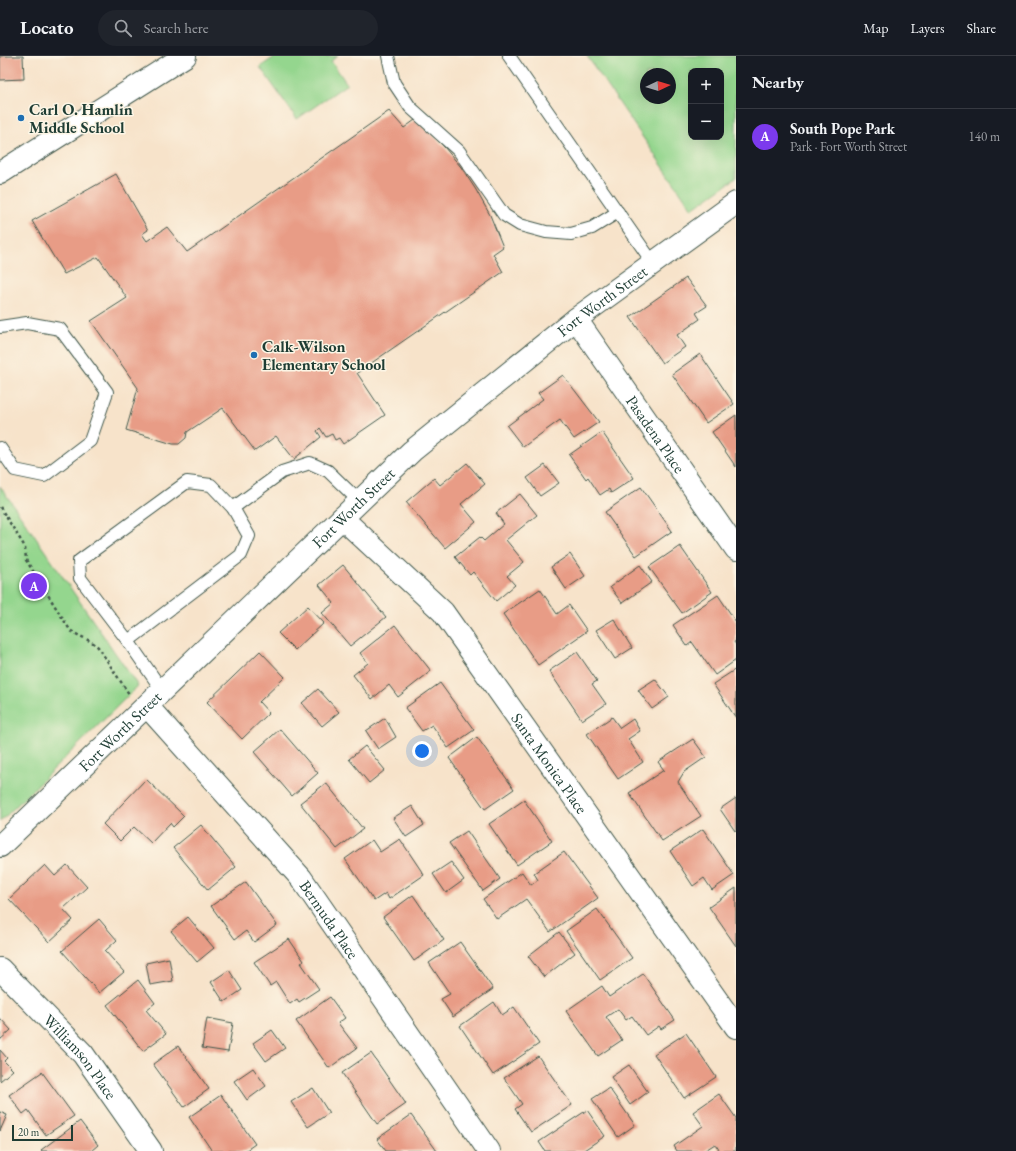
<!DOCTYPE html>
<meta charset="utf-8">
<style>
:root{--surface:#171b24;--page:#20242c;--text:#f1f3f6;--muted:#9ea1a6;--line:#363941;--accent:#7c3aed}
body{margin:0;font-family:"EB Garamond",serif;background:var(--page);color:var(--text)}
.controls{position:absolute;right:12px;top:12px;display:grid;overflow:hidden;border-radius:8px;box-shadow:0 4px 16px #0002}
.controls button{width:36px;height:36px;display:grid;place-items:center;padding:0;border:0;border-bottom:1px solid var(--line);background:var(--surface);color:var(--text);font:20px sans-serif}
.compass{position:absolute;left:640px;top:12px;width:36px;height:36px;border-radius:50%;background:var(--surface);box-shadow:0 4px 16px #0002;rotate:86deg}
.scale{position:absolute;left:12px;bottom:10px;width:61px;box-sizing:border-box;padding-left:4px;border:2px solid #1f3d34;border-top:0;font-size:11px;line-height:14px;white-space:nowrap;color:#1f3d34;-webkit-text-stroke:3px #fcf5e5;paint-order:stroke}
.you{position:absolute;left:422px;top:695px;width:14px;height:14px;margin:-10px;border:3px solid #fff;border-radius:50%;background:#1a73e8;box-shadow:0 0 0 6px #1a73e833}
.badge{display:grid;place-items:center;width:26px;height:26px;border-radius:50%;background:var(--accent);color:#fff;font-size:13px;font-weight:700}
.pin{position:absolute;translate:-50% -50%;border:2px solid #fff;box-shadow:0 1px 4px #0006}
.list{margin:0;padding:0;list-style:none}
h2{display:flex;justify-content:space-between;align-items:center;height:52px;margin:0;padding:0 16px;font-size:17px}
h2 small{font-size:13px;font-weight:400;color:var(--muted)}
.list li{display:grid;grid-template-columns:26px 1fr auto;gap:12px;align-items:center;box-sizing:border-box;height:56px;padding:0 16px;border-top:1px solid var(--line)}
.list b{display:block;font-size:15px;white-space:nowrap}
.list p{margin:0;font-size:13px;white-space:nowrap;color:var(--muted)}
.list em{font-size:13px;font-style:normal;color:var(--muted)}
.icon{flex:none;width:22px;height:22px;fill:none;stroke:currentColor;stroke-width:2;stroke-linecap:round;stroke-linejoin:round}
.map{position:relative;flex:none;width:736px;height:1095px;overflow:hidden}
header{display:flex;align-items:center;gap:24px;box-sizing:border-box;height:56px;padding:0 20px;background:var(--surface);border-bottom:1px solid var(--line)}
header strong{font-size:19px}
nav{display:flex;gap:22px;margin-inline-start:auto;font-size:14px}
.search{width:280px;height:36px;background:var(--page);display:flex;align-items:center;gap:10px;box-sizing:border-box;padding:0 14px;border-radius:22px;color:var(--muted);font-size:15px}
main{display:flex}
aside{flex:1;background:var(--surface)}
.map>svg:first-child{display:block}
.green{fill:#94d68e;stroke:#5a8a61;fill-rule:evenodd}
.building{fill:#e89c86}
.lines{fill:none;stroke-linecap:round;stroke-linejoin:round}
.lane-casing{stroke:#3f564a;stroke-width:14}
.street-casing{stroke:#3f564a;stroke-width:24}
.path{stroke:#3f564a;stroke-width:2.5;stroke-dasharray:3 3;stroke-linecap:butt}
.lane{stroke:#fff;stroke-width:12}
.street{stroke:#fff;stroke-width:22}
.poi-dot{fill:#1f6fb2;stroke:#fcf5e5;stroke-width:1.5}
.labels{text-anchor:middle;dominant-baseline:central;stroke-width:3;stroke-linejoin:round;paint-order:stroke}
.poi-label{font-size:16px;font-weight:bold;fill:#1f3d34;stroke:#fcf5e5;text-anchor:start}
.street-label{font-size:16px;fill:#1f3d34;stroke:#fcf5e5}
</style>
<header>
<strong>Locato</strong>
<div class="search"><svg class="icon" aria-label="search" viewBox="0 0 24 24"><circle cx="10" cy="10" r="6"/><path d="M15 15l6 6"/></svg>Search here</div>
<nav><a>Map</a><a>Layers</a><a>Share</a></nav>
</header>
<main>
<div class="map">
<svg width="736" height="1095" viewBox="0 0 736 1095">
<rect width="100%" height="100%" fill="#fcf5e5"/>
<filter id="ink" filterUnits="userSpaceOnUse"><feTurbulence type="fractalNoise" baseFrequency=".025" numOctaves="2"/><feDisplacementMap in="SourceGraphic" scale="8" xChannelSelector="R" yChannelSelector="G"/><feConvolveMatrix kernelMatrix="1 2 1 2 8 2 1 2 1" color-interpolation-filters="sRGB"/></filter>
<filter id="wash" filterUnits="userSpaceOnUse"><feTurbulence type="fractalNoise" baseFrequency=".012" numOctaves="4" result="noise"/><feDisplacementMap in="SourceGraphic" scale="16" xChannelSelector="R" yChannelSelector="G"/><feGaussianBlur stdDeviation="0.9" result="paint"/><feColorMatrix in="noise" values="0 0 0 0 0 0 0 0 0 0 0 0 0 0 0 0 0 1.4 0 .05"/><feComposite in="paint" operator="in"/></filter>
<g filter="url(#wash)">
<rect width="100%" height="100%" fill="#f7e3ca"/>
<g class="green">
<path d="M276 0H338L331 5 347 28 297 63 260 11Z"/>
<path d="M587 0H736V122L692 153ZM691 15H721V81H691ZM646 18H670V42H646Z"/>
<path d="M0 430 138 630 0 766Z"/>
</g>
<g id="blocks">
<g class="building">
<path d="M0 0H23L24 23 0 24Z"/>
<path d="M389 55 404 72 415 64 439 85 461 111 476 134 490 159 503 191 493 198 503 216 357 317 385 359 343 388 339 382 335 384 332 378 326 381 320 372 317 375 321 381 294 403 276 380 255 395 223 352 187 376 186 382 179 388H173L126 374 138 332 91 265 127 242 98 201 64 218 32 165 116 118 148 174 142 178 147 185 167 171 187 196Z"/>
<path d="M686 222 707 250 696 257 700 263 677 279 685 291 662 307 630 261Z"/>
<path d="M700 298 734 348 706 367 672 318Z"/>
<path d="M563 319 599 366 574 383 560 364 523 391 507 370 543 343 538 337Z"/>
<path d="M736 359V411L712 376Z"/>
<path d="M602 376 634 422 611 437 609 433 600 439 588 421 586 423 569 399Z"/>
<path d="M467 407 485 428 461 448 476 466 445 492 406 446 434 422 440 429Z"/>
<path d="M545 409 559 427 540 440 527 422Z"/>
<path d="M641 431 672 475 636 500 605 456Z"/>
<path d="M520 438 537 459 506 484 524 506 507 520 515 529 496 545 473 516 470 519 455 501 480 481 484 485 504 468 496 457Z"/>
<path d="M680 490 712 536 682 557 649 511Z"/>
<path d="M570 498 585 520 566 533 551 511Z"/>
<path d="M343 509 386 561 350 590 322 557 334 547 319 529Z"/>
<path d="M640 509 652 526 622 547 610 531Z"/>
<path d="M540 533 557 558 569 549 587 575 538 609 503 558Z"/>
<path d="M718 539 736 566V585L734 586 736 589V604L715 619 692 586 687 590 673 569Z"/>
<path d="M308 550 324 567 295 594 278 577Z"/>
<path d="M614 563 632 592 615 603 596 574Z"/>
<path d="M395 569 431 615 398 641 389 629 372 643 353 619 368 607 360 597Z"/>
<path d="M260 595 285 621 259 646 269 657 242 683 207 646Z"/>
<path d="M577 596 597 625 592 628 606 648 582 664 549 615Z"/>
<path d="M736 613V662L713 628Z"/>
<path d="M655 623 669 641 652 653 638 634Z"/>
<path d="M440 627 474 674 448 692 432 669 422 675 405 652Z"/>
<path d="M318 633 339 656 322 670 302 647Z"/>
<path d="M612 661 620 672 633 663 640 675 628 683 643 706 618 723 587 678Z"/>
<path d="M385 662 396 681 378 693 366 675Z"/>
<path d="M280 673 318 717 292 740 254 696Z"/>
<path d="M477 681 514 733 485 753 449 702Z"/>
<path d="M693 683 706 701 684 716 678 726 701 760 662 785 629 737 664 714 658 706Z"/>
<path d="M365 690 385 714 369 727 349 703Z"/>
<path d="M146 723 184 760 173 771 170 767 151 787 134 771 120 785 103 768Z"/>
<path d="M326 727 363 773 337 793 300 747Z"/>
<path d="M736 742V774L735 775 720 753Z"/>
<path d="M524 744 552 785 517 809 489 768Z"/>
<path d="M412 750 424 769 406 781 393 762Z"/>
<path d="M201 769 236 811 208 834 173 792Z"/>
<path d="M703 773 734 819 712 834 704 822 693 830 670 795Z"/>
<path d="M467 775 500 823 483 835 449 787Z"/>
<path d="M400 783 424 819 389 843 386 837 374 845 345 803 372 784 380 796Z"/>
<path d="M564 796 598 842 550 876 526 843 497 863 483 843 522 816 531 829 538 824 534 817Z"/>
<path d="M451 806 464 824 446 837 433 818Z"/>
<path d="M45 809 55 820 67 809 87 831 63 853 73 864 49 886 9 843Z"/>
<path d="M246 826 277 869 254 886 246 875 235 883 211 850Z"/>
<path d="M736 832V890L709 851Z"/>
<path d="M413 839 444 884 414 905 383 861Z"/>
<path d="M597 853 632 902 600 924 566 875Z"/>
<path d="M188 861 214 892 197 906 171 875Z"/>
<path d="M99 863 117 884 105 895 124 916 99 937 62 895Z"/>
<path d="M559 876 575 897 544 921 528 900Z"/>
<path d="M289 883 304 905 301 907 319 933 299 946 297 943 290 948 276 926 270 930 254 906Z"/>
<path d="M460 886 493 933 453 961 441 943 450 938 429 907Z"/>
<path d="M169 902 173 925 150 929 146 907Z"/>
<path d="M229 914 242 934 224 946 211 926Z"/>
<path d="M643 918 675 964 661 973 659 970 646 979 632 960 626 964 618 953 606 961 622 984 598 1000 566 955 602 930 609 941Z"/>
<path d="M138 924 155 947 146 954 166 978 143 995 107 949Z"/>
<path d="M330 941 345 962 338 967 357 992 329 1012 296 965Z"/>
<path d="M494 946 502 959 514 951 539 988 493 1019 460 970Z"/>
<path d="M0 962 11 974 0 984Z"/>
<path d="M207 962 233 967 228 996 202 992Z"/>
<path d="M272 974 285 992 266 1005 253 987Z"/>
<path d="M686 977 716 1021 684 1042 654 998Z"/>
<path d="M178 990 209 1033 184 1051 153 1008Z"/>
<path d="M0 994 7 1002 4 1005 13 1014 0 1025Z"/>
<path d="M371 997 406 1048 377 1068 342 1017Z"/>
<path d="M538 1000 572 1049 531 1076 515 1053 522 1048 504 1022Z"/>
<path d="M629 1009 648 1036 630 1049 611 1021Z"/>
<path d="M253 1012 266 1030 247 1044 234 1025Z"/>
<path d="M42 1016 74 1060 46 1079 28 1054 23 1058 9 1039Z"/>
<path d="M313 1032 329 1057 308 1071 291 1046Z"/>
<path d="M609 1032 635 1069 618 1081 592 1043Z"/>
<path d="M719 1038 736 1062V1095H720L715 1088 704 1095H677L674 1090 703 1070 693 1056Z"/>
<path d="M221 1039 255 1088 245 1095H212L189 1061Z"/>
<path d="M587 1054 605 1080 584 1094 585 1095H545L539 1086Z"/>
<path d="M0 1056 7 1059 0 1075Z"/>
<path d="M411 1059 437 1095H386L377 1083Z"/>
<path d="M80 1065 98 1089 91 1095H42L41 1094Z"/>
</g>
</g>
</g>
<g filter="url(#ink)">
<use href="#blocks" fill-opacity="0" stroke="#3f564a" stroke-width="1"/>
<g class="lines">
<g class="lane-casing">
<g id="lane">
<path d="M388 0 394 27 410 51 459 95 504 159 520 169 546 176 571 178 592 172 618 156"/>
<path d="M509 0 653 207"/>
<path d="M0 271 27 267 60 273 107 336 90 385 44 420 15 414 0 392"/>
<path d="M233 452 282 416 310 407 328 415 359 445"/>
<path d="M128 585 241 499 249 480 233 452 211 429 187 426 79 505 80 522 128 585 162 634"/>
</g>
</g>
<g class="street-casing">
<g id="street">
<path d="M0 117 185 0"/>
<path id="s1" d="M576 263 736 493"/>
<path id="s2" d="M342 462 443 556 736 971"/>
<path id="s3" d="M147 650 301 822 489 1095"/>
<path id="s4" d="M0 790 412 395 576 263 736 147"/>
<path id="s5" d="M0 913 83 998 151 1095"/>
</g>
</g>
<path class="path" d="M0 451 25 491 26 504 70 574C79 581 90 583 98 591L129 638"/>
<use href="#lane" class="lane"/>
<use href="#street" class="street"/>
</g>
</g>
<g class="poi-dot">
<circle cx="21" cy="62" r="4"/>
<circle cx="254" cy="299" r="4"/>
</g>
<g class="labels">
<g class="poi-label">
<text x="29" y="53">Carl O. Hamlin<tspan x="29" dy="18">Middle School</tspan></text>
<text x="262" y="290">Calk-Wilson<tspan x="262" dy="18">Elementary School</tspan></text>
</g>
<g class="street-label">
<text stroke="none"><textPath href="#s4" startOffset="813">Fort Worth Street</textPath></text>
<text stroke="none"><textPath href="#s1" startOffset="140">Pasadena Place</textPath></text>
<text stroke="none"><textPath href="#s4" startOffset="489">Fort Worth Street</textPath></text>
<text stroke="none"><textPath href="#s4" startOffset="166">Fort Worth Street</textPath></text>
<text stroke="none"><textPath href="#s2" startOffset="323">Santa Monica Place</textPath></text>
<text stroke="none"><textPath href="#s3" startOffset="281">Bermuda Place</textPath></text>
<text stroke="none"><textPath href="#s5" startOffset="119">Williamson Place</textPath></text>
</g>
</g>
</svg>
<div class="controls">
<button>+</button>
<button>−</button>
</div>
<svg class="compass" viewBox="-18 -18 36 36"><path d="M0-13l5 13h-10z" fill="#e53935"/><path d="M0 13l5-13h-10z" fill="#9ea1a6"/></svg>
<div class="scale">20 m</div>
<div class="you"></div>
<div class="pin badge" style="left:34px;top:530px">A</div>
</div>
<aside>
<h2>Nearby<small></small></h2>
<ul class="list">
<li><span class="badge">A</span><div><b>South Pope Park</b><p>Park · Fort Worth Street</p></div><em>140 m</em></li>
</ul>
</aside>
</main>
